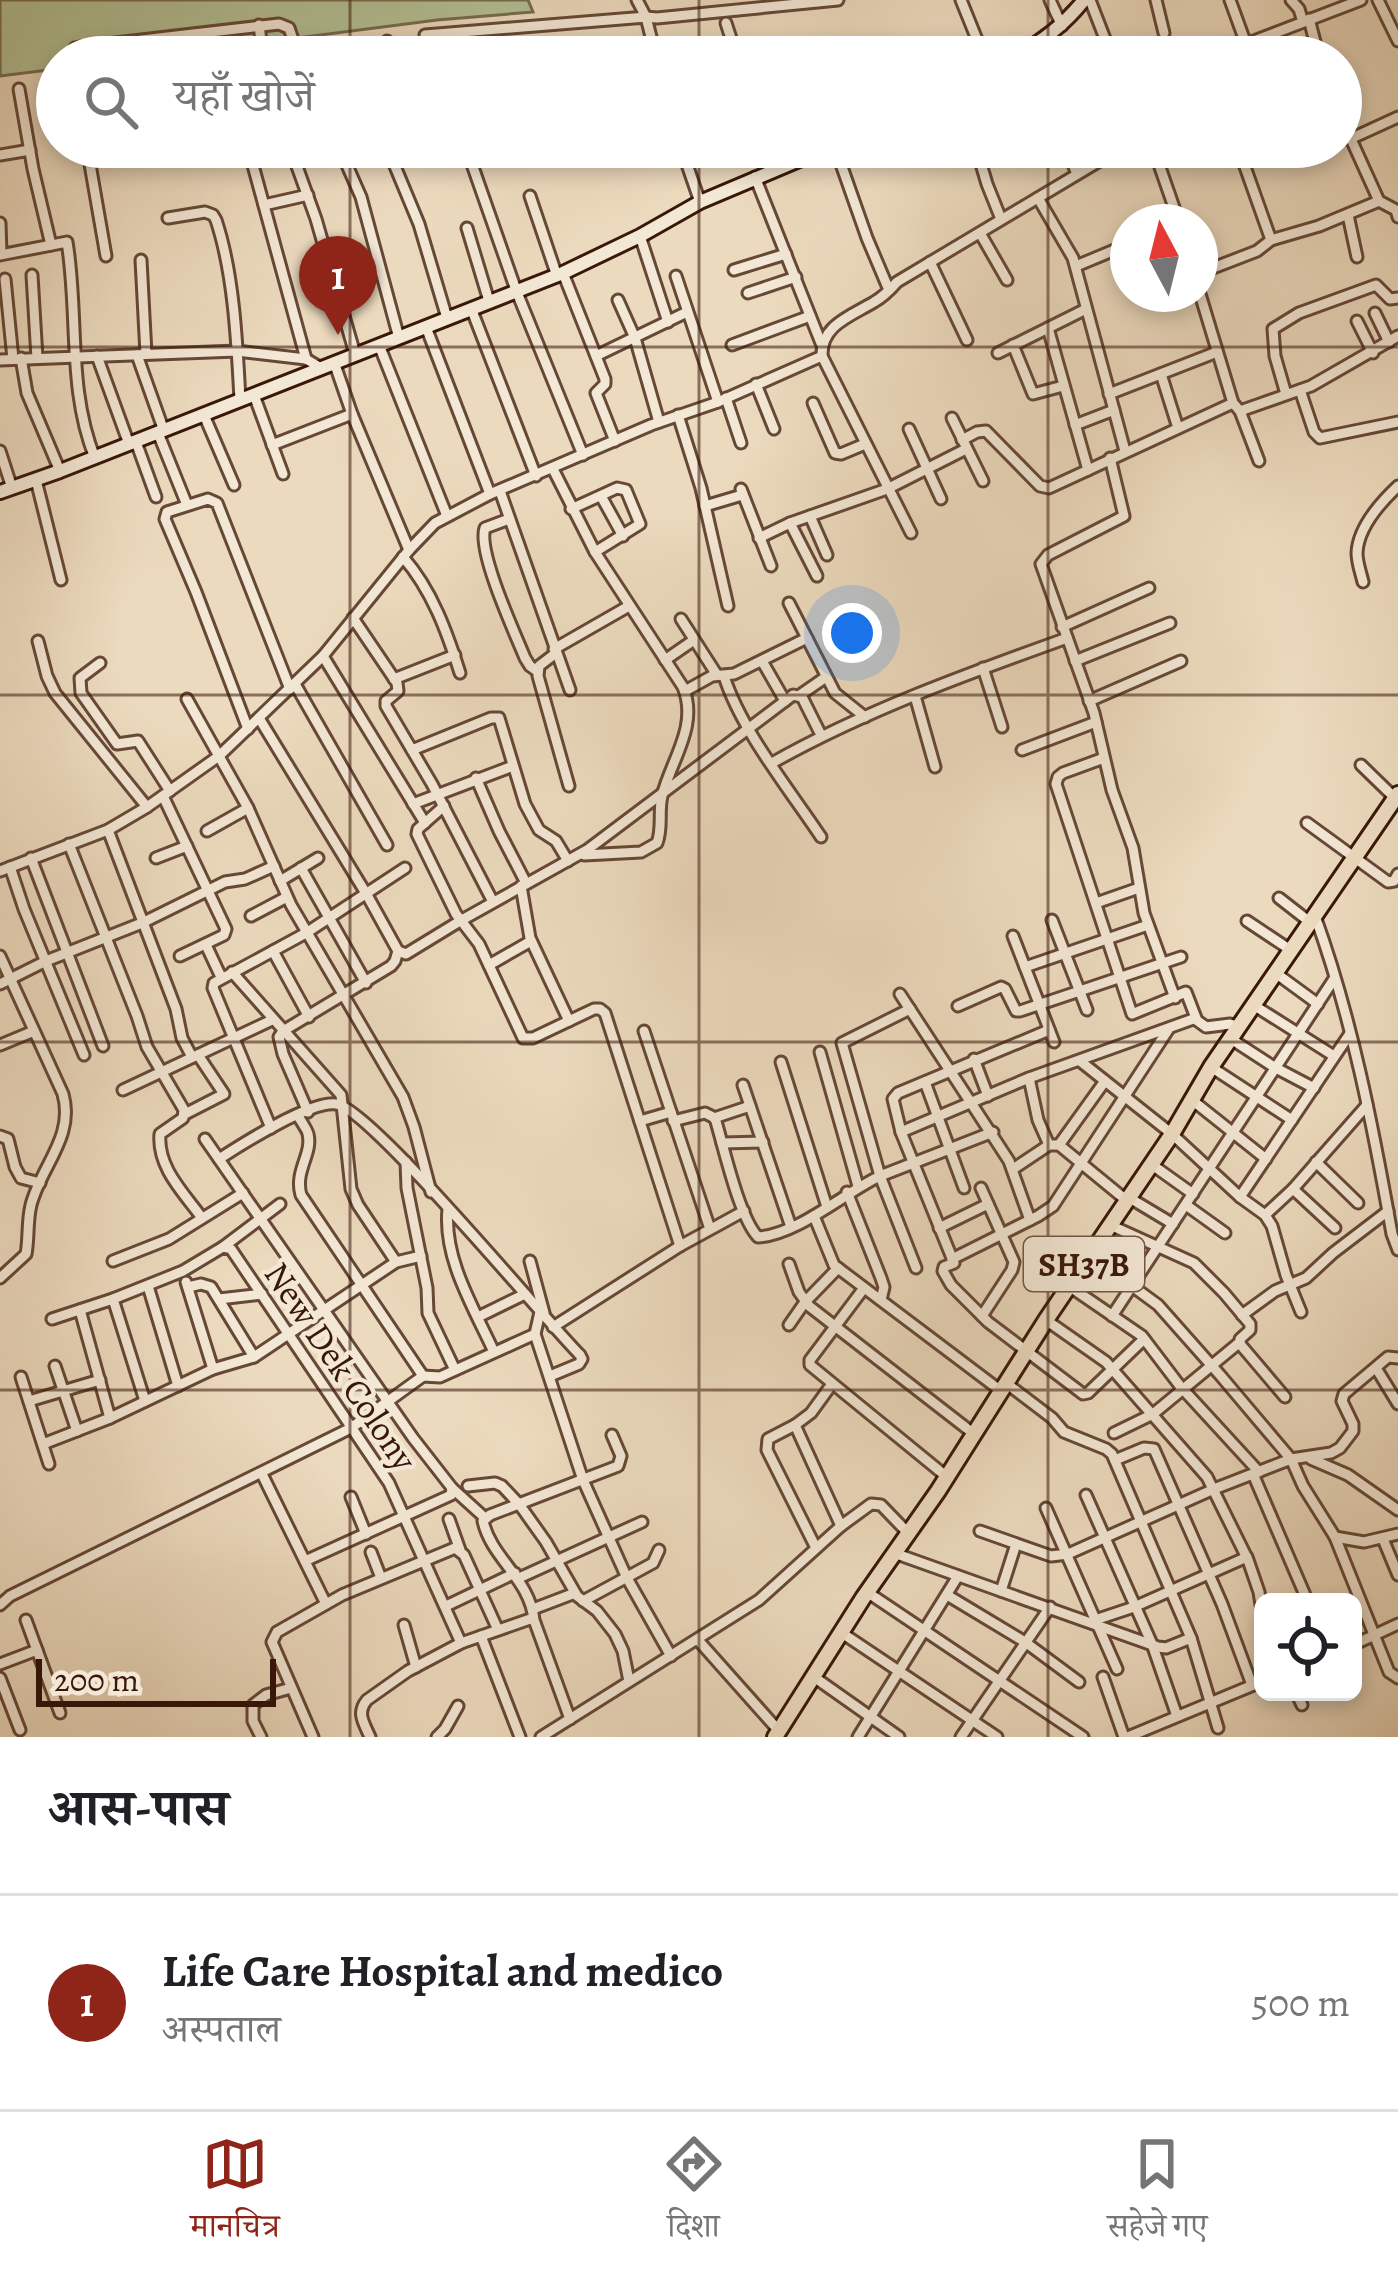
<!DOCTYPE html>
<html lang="hi">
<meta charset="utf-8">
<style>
:root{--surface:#fff;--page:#f2f2f2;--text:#202124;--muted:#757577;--line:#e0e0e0;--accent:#8f2418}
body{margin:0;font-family:Alegreya,"Noto Serif Devanagari",serif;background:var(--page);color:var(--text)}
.controls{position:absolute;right:36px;bottom:36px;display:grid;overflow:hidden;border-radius:18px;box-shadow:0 6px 18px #0003}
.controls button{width:108px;height:108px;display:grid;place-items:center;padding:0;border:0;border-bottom:3px solid var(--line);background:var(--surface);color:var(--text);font:60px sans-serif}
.compass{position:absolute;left:1110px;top:204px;width:108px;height:108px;border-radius:50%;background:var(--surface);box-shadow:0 6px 18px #0003;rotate:353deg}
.scale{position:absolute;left:36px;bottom:30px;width:240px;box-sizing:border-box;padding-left:12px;border:6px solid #391709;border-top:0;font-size:33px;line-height:42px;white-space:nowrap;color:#391709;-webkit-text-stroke:9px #f3e7d5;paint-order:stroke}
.you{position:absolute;left:852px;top:633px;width:42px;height:42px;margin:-30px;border:9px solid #fff;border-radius:50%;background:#1a73e8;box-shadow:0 0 0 18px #1a73e833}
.badge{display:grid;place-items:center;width:78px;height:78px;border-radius:50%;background:var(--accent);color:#fff;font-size:39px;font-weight:700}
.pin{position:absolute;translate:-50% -99px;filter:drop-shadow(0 3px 6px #0008)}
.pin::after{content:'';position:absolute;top:63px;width:42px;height:36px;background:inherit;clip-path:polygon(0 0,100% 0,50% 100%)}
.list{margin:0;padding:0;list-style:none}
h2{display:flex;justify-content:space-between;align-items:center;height:156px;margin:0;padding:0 48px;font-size:51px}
h2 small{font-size:39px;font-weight:400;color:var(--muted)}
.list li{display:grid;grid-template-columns:78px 1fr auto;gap:36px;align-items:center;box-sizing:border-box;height:216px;padding:0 48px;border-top:3px solid var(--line)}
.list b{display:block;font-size:45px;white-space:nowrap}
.list p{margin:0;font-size:39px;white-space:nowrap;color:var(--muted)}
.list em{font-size:39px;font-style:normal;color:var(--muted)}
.icon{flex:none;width:66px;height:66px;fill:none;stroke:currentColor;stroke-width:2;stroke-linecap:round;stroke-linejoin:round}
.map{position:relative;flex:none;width:1398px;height:1737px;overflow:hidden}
.search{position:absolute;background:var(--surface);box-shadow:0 6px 18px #0003;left:36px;right:36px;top:36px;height:132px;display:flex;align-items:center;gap:30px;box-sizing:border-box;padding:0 42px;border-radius:66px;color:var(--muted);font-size:45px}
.sheet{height:372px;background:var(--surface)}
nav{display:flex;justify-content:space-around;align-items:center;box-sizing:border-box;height:168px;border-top:3px solid var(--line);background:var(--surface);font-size:33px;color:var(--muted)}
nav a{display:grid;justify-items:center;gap:6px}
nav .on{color:var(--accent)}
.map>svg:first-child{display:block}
.green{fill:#b3c195;stroke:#766c4f;stroke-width:3}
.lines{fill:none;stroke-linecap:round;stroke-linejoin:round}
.street-casing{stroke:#664836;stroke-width:15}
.secondary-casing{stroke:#391709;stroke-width:18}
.primary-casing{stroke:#391709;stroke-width:20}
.street{stroke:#f3e7d5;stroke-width:9}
.secondary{stroke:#f3e7d5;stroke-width:12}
.primary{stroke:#ecdabe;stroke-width:14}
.grid{fill:none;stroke:#391709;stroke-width:3;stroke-opacity:0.55}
.labels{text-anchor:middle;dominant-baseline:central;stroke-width:9;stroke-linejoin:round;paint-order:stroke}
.shield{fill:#f3e7d5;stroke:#715546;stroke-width:3}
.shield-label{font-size:33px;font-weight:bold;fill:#391709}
.street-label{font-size:36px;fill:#391709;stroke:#f3e7d5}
</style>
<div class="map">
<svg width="1398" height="1737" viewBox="0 0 1398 1737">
<rect width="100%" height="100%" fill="#ecdabe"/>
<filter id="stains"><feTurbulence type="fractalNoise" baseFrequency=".00167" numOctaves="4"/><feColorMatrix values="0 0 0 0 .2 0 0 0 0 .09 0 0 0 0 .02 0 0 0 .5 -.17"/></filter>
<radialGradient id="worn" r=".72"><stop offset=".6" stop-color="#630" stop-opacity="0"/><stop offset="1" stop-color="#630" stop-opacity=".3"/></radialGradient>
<path class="green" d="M0 0H528L533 12 437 20 149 57H57V69L0 76Z"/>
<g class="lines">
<g class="street-casing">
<g id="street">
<path d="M637 0 646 17 657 18 838 0"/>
<path d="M961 0 984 57"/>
<path d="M1050 0 1062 26"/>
<path d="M1090 0 1112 57"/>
<path d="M1156 0 1164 33"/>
<path d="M1230 0 1246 44"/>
<path d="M1291 0 1299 9 1303 22"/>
<path d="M1378 0 1398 41"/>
<path d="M1309 19 1319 57"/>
<path d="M726 23 737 57"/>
<path d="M259 25 263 57"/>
<path d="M1046 37 1052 57"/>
<path d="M387 41 394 57"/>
<path d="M348 52 350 57"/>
<path d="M71 57 75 48 81 47 279 24 289 28 299 57"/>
<path d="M433 57 425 35 646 17 656 57"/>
<path d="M918 57 935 52 940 57"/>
<path d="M1203 57 1246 44 1361 0"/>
<path d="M19 89 33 169 51 245"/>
<path d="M1341 117 1379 201 1396 210 1398 217"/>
<path d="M1350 139 1398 117"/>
<path d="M87 147 106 256"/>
<path d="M248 147 306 359"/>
<path d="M290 147 316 219 355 354"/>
<path d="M339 147 361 197 399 338"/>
<path d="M387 147 419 224 447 318"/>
<path d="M466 147 516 290 583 455"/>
<path d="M681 147 700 202"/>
<path d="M835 147 867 238 889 290"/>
<path d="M976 147 987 184 1001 219"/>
<path d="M1066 147 1077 174"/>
<path d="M1153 147 1179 222"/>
<path d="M1238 147 1271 240"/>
<path d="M0 155 30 150"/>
<path d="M755 177 821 343"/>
<path d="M530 196 557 276"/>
<path d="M1038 198 1073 258 1125 451"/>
<path d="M264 205 308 195"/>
<path d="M1348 215 1357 257"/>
<path d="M168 218 205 212 213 215 216 220C234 274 237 343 240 400"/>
<path d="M0 223 1 254"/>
<path d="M467 228 489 301"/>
<path d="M980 233 1007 280"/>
<path d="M640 236 668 322"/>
<path d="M0 255 67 242C79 314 67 389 95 458"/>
<path d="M141 260 146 354"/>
<path d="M930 262 967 340"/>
<path d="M1076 266 1117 249"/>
<path d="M734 270 786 254"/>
<path d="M563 273 605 379V384L596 393 615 441"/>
<path d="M1200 273 1257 251 1271 240 1319 226 1379 201"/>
<path d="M32 275 37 358"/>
<path d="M676 276 718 402"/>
<path d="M5 279 13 359"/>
<path d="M748 293 796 277"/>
<path d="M1200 294 1233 403 1240 411 1259 461"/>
<path d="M618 300 635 338 659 422"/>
<path d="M471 308 536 476"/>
<path d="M1375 313 1389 342"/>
<path d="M1357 321 1373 353"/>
<path d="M426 327 490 494"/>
<path d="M1048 328 1088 470"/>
<path d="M379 345 447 516"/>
<path d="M732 345 810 316"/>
<path d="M1013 345 1033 394 1063 386"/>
<path d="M998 353 1086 309"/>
<path d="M137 355 164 431"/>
<path d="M97 356 129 444"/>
<path d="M596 356 687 312"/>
<path d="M822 356 911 533"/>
<path d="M21 358 27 393 60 471"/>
<path d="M0 360 237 351 306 359 321 368"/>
<path d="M334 362 352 414 409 550"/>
<path d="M1161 374 1178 428"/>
<path d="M756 384 774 429"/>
<path d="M1300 390 1314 432 1320 438 1398 422"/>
<path d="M1109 394 1217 352"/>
<path d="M1286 394 1275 356 1273 329 1299 313 1376 285 1390 299 1398 298"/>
<path d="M254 395 283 474"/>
<path d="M726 398 741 443"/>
<path d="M813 403 835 453 841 454 865 444"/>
<path d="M1240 411 1311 386 1398 336"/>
<path d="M204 415 234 485"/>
<path d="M678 415 701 488 728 606"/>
<path d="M952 418 983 481"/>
<path d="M1075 425 1114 410"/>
<path d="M909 429 941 499"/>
<path d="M158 433 187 505"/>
<path d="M962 440 977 432 986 431 1040 486 1049 488 1233 403"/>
<path d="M136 442 156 497"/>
<path d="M272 445 352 414"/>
<path d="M0 451 12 488"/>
<path d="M1110 458 1124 516 1048 555 1041 564 1094 713 1112 790 1133 848 1144 913 1175 998"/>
<path d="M553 469 595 552 683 687C699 726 671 760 662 796 658 812 663 828 657 843L641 852 584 855"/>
<path d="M36 480 61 580"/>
<path d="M741 489 771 566"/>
<path d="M500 491 570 690"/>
<path d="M601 496 623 536"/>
<path d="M705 506 742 495"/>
<path d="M571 509 617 488 626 490 640 524 595 552"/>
<path d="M810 516 827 555"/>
<path d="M509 519 485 528C477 551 514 631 525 658L530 666 537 671"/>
<path d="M790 523 817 576"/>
<path d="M759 538 790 523 887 489 966 449"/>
<path d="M403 557C432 590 447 632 460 673"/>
<path d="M1363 582C1361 573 1357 563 1357 553 1358 528 1381 502 1398 486"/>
<path d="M789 603 835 693 865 717"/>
<path d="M353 618 397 683 398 691 386 701V706L432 784 493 902"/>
<path d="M681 619 717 675"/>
<path d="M1062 627 1149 588"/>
<path d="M38 641 47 676 55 693 147 807"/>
<path d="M554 649 629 606"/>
<path d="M556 653 539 666 538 676 569 786"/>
<path d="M323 656 425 823"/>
<path d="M665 660 694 640"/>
<path d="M762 661 785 701"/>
<path d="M1075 661 1170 623"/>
<path d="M100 663 80 678 81 693 117 744 138 741 170 791"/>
<path d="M983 668 1002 727"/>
<path d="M724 676C741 730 789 789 821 837"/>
<path d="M394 679 455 655"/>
<path d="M295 684 387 845"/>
<path d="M685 691 712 676 734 674 807 638"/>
<path d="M800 695 826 677"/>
<path d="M915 696 935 767"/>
<path d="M187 699 248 808 291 905 403 1097 414 1127 431 1192"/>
<path d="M1089 701 1181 661"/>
<path d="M259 718 367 895 398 951 395 961 391 966 283 1031 279 1037 283 1054 308 1112"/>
<path d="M248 729 196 592 165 519 167 512 208 499 217 503 290 689"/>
<path d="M412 750 491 718H499L525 804 539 830 556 841 568 861"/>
<path d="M1022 750 1096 722"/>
<path d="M772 763C864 711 967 674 1067 638"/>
<path d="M1361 765 1395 798"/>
<path d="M476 778 499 831 526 883"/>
<path d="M163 796 226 929 224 935 180 956"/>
<path d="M413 804 513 766"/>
<path d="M444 806 418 829 417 834 456 914 479 944 523 1038H533L594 1009H600L605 1013 680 1246"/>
<path d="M1307 823 1388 882 1394 881 1398 874"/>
<path d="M108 830 176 1009 182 1038 192 1057"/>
<path d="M207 831 248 808"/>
<path d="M69 844 137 1016 147 1047 184 1110 183 1118 160 1134C157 1167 183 1192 202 1218"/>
<path d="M31 858 103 1046"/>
<path d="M156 858 187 846"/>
<path d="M10 867 24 909 84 1055"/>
<path d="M301 868 366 983"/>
<path d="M0 871 108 830 147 807 219 756 323 656 409 550 435 523 490 494 651 425 718 402 822 356C821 325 851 316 874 302 883 297 890 290 897 282L1123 147"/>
<path d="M280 881 318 858"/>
<path d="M521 886 530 938 569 1021"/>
<path d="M1279 898 1311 923"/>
<path d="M1096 903 1139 888"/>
<path d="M251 916 287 897"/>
<path d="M1315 916C1352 1018 1373 1127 1392 1234L1398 1250"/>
<path d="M1052 920 1087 1010"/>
<path d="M1247 921 1292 951"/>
<path d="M1013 936 1054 1042"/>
<path d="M206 945 221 977"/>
<path d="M273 951 309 1017"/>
<path d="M398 951 406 954 460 921 587 850 793 695 802 697 821 735"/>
<path d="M0 956 63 1094C75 1137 41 1166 31 1205 27 1221 29 1238 26 1254L0 1278"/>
<path d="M489 965 531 941"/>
<path d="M1025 967 1148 925"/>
<path d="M232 972 341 1095 351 1189 358 1205 396 1262"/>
<path d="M1277 974 1318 1004"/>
<path d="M0 984 46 961 142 923 225 882 245 879 274 866"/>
<path d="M900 994 1009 1161 1030 1220"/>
<path d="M958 1006 1001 987 1005 989 1016 1011H1020L1181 957"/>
<path d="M1255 1006 1334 1056"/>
<path d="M910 1009 842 1043 880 1176 993 1132"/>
<path d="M1195 1019 1206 1027 1230 1024 1240 1027"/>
<path d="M644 1031 710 1229"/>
<path d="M1231 1039 1274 1067 1314 1088"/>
<path d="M0 1045 34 1031"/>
<path d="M820 1052 858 1186"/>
<path d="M974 1059 988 1096"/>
<path d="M1080 1061 1172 1134 1240 1197 1265 1215 1272 1226 1286 1275 1301 1312"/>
<path d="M781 1062 827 1207"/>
<path d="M1211 1067 1292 1120"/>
<path d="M1029 1078 1038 1120 1049 1145"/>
<path d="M925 1082 964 1188"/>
<path d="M743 1085 791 1227"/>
<path d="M123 1090 272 1020"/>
<path d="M1192 1100 1266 1159"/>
<path d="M185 1114 224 1094 198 1055"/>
<path d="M714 1118 750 1106"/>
<path d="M640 1121 671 1112"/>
<path d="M673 1121 705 1113 715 1118C724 1148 739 1217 758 1237 797 1235 844 1193 880 1176L916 1268"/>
<path d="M271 1128 213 988 214 983 306 933 405 868"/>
<path d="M901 1132 1029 1078 1196 1018 1186 992 1132 1014 1056 784 1058 777 1063 773 1104 758"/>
<path d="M0 1136 8 1139 15 1167 21 1178 40 1183"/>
<path d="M205 1139 413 1438 452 1488 451 1495 305 1561"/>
<path d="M722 1143 763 1142"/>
<path d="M1059 1145 1105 1081"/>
<path d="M219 1159C242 1144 310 1101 336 1104 369 1107 544 1319 580 1355L582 1359 579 1364 550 1376"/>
<path d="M406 1162 407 1188 427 1288 428 1313 455 1370"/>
<path d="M1316 1162 1358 1203"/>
<path d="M1151 1164 1193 1194"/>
<path d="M1013 1169 1049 1145H1059L1126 1200"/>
<path d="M981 1188 1014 1262 1012 1270 982 1316 988 1322 1083 1394 1088 1393 1144 1339"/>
<path d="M1293 1189 1335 1228"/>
<path d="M847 1192 881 1278 884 1287 881 1300"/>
<path d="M1128 1197 1173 1224"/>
<path d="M1240 1197 1349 1035"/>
<path d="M1186 1205 1225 1233"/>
<path d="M448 1209C443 1259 474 1308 494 1352"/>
<path d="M1265 1215 1293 1189 1367 1105"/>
<path d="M814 1216 834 1265 1001 1391"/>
<path d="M1110 1225 1194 1263 1224 1293 1250 1324V1330L1240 1339V1344L1285 1397"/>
<path d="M939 1228 988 1204"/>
<path d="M223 1247 280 1204"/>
<path d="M1090 1255 1158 1305 1220 1375 1291 1459 1303 1486 1335 1537 1364 1542 1398 1534"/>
<path d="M952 1259 1038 1216 1053 1206 1168 1030"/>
<path d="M113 1261 169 1239 243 1193"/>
<path d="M530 1261 544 1313"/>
<path d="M789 1264 799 1292 809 1306 974 1434"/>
<path d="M186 1282 213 1369"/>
<path d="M148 1286 178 1386"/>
<path d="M1069 1286 1142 1336 1180 1386 1259 1472"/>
<path d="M188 1287 201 1284 211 1287 254 1357"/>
<path d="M864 1288 810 1360V1365L947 1477"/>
<path d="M113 1299 145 1401"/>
<path d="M219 1299 262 1294"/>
<path d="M80 1310 110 1418"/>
<path d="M540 1312 535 1334 583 1480 627 1578 671 1656"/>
<path d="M1242 1315 1275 1291 1306 1278 1333 1253 1388 1211"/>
<path d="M982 1316 951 1285 943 1271 944 1267 954 1263 901 1132 893 1099 898 1093 1049 1030"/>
<path d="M1112 1316 1334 979"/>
<path d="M478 1317 525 1294"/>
<path d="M52 1319 113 1299 183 1271 223 1247 231 1249 389 1483 461 1643 408 1671 367 1700C356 1713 364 1723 370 1737"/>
<path d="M1046 1320 1106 1362 1207 1477 1248 1560 1259 1592 1263 1617"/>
<path d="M789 1325 805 1302 838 1268"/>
<path d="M553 1327 680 1246 744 1211"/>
<path d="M55 1366 77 1431"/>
<path d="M1376 1368 1398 1404"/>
<path d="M423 1376 440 1377 535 1334"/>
<path d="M21 1377 49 1464"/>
<path d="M832 1384 811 1413 795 1425 841 1526"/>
<path d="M29 1401 100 1380"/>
<path d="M795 1425 768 1439 767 1450 816 1548"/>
<path d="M1114 1433 1153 1414 1240 1342"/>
<path d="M43 1444 110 1418 213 1369 254 1357 396 1262 421 1256"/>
<path d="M1311 1459 1348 1475 1398 1510"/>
<path d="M1115 1460 1144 1448 1154 1449 1222 1604 1252 1685"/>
<path d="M262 1474 326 1604"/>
<path d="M1253 1474 1308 1602"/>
<path d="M468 1486 495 1483 502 1486 519 1504 546 1542 577 1596 597 1611 615 1634 623 1651 629 1681"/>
<path d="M452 1488 485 1518"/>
<path d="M1086 1495 1152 1644 1177 1716"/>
<path d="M351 1497 366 1534"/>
<path d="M1046 1508 1117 1669"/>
<path d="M449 1519 460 1550"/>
<path d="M980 1531 1051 1556 1068 1554 1214 1489 1291 1459 1331 1453 1340 1448 1353 1431V1424L1342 1401 1344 1394 1388 1357 1398 1358"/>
<path d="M1335 1537 1389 1672 1398 1678"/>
<path d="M1383 1539 1398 1575"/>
<path d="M371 1552 381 1578"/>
<path d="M894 1553 1158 1647 1166 1648 1191 1638 1112 1454 1106 1449 1064 1432 1052 1418 1006 1383"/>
<path d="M519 1578 642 1522"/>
<path d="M1001 1591 1016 1544"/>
<path d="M867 1592 1083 1737"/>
<path d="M947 1595 1025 1642 1079 1682"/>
<path d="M583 1601 653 1563 659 1550"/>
<path d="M0 1605 10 1596 351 1428 423 1376 301 1195C294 1171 313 1154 308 1134 308 1131 299 1118 298 1116"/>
<path d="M446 1606 515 1573"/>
<path d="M533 1609 575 1593"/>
<path d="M26 1620 60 1713"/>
<path d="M1095 1620 1134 1607 1247 1557"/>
<path d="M404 1625 416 1667"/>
<path d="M842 1633 997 1737"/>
<path d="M481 1636 520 1737"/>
<path d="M1191 1638 1218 1728"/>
<path d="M698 1640 779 1731"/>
<path d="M461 1643 533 1618"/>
<path d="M1353 1645 1398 1624"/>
<path d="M0 1664 37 1650"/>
<path d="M814 1677 899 1737"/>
<path d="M1103 1677 1124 1737"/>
<path d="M0 1678 20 1730"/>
<path d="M1296 1692 1302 1705"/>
<path d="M570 1719 534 1620C530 1579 491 1558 483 1521L490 1515 618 1466 621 1456 612 1435"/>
<path d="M261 1737 253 1721V1705L266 1695 291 1688"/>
<path d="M313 1737 272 1642 277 1632 342 1595 455 1548 464 1555 498 1630"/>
<path d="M437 1737 445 1729 458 1706"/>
<path d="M541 1737 759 1600 841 1526 871 1504 881 1505 908 1533"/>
<path d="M858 1737 958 1576"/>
<path d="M961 1737 1050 1607"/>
<path d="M1128 1737 1263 1681"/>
</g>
</g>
<g class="secondary-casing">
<g id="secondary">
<path d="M1013 57C1041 43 1064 25 1084 0"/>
<path d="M0 492 60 471 563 273 640 236 700 202 830 147"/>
</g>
</g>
<g class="primary-casing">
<path id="primary" d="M775 1737 863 1598 938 1491 1046 1320 1172 1134 1211 1067 1398 794"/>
</g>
<use href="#street" class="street"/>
<use href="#secondary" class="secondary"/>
<use href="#primary" class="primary"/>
</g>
<path class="grid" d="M350 0V57M699 0V57M1048 0V57M350 147V1737M699 147V1737M1048 147V1737M0 347H1398M0 695H1398M0 1042H1398M0 1390H1398"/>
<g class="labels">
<rect class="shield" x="1024" y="1237" width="120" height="54" rx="9"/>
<g class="shield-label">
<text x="1084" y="1264">SH37B</text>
</g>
<g class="street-label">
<text transform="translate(341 1366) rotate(56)">New Dek Colony</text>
</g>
</g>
<rect width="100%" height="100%" filter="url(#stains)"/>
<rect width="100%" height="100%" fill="url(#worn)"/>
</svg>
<div class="controls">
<button><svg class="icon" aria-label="locate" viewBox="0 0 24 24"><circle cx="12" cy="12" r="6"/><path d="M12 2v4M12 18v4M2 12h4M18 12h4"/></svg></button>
</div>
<svg class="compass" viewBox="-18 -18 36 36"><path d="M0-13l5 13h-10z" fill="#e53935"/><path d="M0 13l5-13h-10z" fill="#757577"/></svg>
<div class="scale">200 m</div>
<div class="you"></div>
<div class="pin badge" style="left:338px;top:335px">1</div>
<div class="search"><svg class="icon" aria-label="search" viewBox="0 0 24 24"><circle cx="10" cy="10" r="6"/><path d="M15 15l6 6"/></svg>यहाँ खोजें</div>
</div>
<section class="sheet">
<h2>आस-पास<small></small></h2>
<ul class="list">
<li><span class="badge">1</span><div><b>Life Care Hospital and medico</b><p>अस्पताल</p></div><em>500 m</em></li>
</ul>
</section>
<nav>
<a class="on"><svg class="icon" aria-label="map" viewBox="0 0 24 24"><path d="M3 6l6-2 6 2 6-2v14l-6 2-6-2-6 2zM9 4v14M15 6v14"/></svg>मानचित्र</a>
<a><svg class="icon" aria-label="directions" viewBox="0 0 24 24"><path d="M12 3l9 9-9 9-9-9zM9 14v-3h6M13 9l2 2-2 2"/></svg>दिशा</a>
<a><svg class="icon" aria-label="saved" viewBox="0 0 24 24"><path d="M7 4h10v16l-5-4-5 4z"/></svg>सहेजे गए</a>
</nav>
